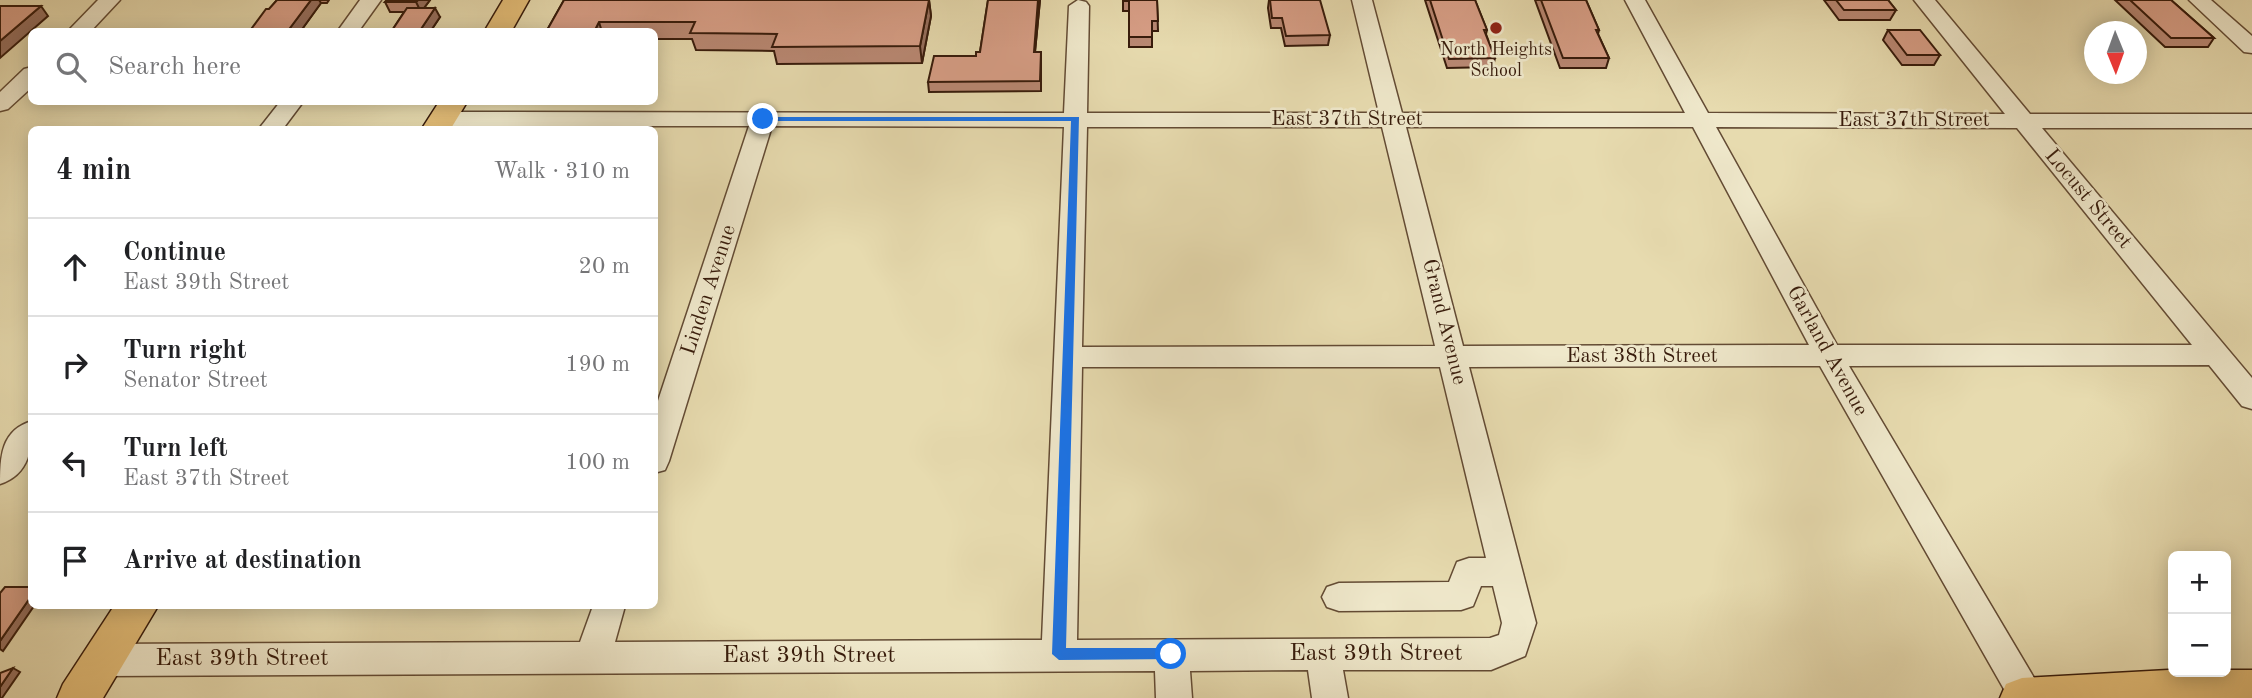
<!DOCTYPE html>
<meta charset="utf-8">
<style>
:root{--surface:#fff;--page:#f6f6f6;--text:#202124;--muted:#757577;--line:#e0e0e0}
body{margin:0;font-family:"Old Standard TT",serif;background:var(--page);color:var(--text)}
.controls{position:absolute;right:21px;bottom:21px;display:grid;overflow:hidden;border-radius:10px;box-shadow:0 4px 18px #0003}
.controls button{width:63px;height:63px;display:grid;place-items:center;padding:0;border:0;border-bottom:2px solid var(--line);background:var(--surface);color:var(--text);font:35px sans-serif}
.compass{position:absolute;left:2084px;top:21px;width:63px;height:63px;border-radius:50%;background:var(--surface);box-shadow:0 4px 18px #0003;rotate:179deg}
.stop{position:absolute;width:21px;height:21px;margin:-16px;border:5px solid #1a73e8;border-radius:50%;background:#fff}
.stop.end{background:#1a73e8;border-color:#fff;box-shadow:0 2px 7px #0008}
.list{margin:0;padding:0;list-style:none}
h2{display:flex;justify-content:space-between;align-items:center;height:91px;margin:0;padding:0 28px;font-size:30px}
h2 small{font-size:23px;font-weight:400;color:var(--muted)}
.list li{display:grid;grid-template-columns:46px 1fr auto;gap:21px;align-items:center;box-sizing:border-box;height:98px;padding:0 28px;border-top:2px solid var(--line)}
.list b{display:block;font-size:26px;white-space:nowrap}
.list p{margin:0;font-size:23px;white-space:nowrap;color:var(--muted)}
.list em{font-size:23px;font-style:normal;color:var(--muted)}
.icon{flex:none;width:38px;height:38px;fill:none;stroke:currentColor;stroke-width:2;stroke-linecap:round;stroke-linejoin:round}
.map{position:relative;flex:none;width:2252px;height:698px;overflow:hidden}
.search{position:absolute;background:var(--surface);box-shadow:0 4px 18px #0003;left:28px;top:28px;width:630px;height:77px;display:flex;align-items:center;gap:18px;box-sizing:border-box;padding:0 24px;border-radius:10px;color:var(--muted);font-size:26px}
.panel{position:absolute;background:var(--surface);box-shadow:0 4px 18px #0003;left:28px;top:126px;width:630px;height:483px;border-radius:10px}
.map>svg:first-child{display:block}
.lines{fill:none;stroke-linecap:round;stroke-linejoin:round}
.minor-casing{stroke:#634b34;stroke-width:3}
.major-casing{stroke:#371b0b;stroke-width:3}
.minor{fill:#efe8cb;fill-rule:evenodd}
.major{fill:#e4be78;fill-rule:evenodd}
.wall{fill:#b98873;stroke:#371b0b;stroke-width:2}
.shaded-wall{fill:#966f5e;stroke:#371b0b;stroke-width:2}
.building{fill:#d79e86;stroke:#371b0b;stroke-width:2}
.route{fill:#1a73e8}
.poi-dot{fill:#8f2418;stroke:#efe8cb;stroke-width:2.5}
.labels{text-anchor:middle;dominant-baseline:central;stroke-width:5;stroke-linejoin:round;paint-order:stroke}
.far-poi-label{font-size:18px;fill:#371b0b;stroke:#efe8cb}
.street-label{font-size:21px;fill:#371b0b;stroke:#efe8cb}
.near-street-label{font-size:24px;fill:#371b0b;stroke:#efe8cb}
</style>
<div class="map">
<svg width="2252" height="698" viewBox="0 0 2252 698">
<rect width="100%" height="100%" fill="#e7dbaf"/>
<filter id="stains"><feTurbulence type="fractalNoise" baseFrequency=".00286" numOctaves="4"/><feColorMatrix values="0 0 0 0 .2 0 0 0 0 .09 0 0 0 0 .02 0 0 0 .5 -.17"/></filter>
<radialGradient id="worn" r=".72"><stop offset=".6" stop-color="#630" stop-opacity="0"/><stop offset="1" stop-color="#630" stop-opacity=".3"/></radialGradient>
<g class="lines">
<g class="minor-casing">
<g id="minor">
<path d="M98 0H120L90 32H67Z"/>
<path d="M360 0H381L358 32H337Z"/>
<path d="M1078 0 1086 2 1089 6 1087 113H1379L1352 0H1372L1402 113H1685L1625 0H1645L1708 113 2005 114 1914 0H1935L2030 114H2252V128H2042L2252 378V409L2242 406 2209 365 1849 366 2046 698H2009L1820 366 1469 367 1536 623 1525 656 1491 670H1343L1348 698H1312L1308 670 1190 671 1192 698H1156L1155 671 103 676 91 671 86 660 91 649 103 644 580 642 593 606H625L615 642 1042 640 1064 127 772 126 669 461 665 470 654 473V413L749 126H442L434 124 430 119 434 114 442 112 1064 113 1069 6ZM1087 127H1382L1435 346 1082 347ZM1406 127H1693L1809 345 1463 346ZM1716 127 2017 128 2192 345H1837ZM1082 367H1440L1486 558H1469L1457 562 1449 582 1339 583 1327 587 1322 597 1327 607 1339 611 1461 610 1473 606 1481 586H1493L1502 623 1499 635 1490 638 1077 640Z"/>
<path d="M2189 0H2211L2252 36V53L2244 52Z"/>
<path d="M32 67V87L8 109 0 111V92L24 69Z"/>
<path d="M280 102H303L282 130H258Z"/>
<path d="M32 421C32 448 30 474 0 484 0 457 1 430 32 421Z"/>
</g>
</g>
<g class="major-casing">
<g id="major">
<path d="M503 0H529L511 32H484Z"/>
<path d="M439 102H467L450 130H421Z"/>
<path d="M114 606H158L103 698H57L63 684Z"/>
<path d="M2168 670H2252V698H2000L2006 684 2022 678Z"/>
</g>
</g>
<use href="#minor" class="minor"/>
<use href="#major" class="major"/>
</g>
<g class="wall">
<path d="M277 0H329L327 3H321L300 32H249Z"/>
<path d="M387 0H430L424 8 440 17 430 32H391L404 12H390L385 2Z"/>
<path d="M564 0H929L931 16 922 63 777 64 774 51 696 50 692 39H654V32H546Z"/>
<path d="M988 0H1040L1035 52H1041V91L929 92 928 82 976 56 980 52Z"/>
<path d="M1123 0H1157L1158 31H1152V47H1129V11H1123Z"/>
<path d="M1269 0 1330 35 1328 45 1285 46 1281 28H1271L1268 8Z"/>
<path d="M1425 0H1475L1487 30 1486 34 1495 58 1493 67 1447 68Z"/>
<path d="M1535 0H1586L1599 30 1598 34 1609 58 1606 68H1560Z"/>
<path d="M1824 0H1888L1896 10 1890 20H1839Z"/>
<path d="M2115 0H2171L2214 38 2208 47H2165Z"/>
<path d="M1888 30 1940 55 1934 65H1902L1883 40Z"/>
</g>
<g class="shaded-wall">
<path d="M311 0H319L321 3 300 32H287Z"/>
<path d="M418 0H430L421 12 416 2Z"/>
<path d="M929 0 931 16 922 63 920 46Z"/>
<path d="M1038 0H1040L1034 62V52Z"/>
<path d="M41 6 48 16 0 58V41Z"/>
<path d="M435 8 440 17 430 32H419Z"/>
<path d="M599 22 602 32H594Z"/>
<path d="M32 595V606H34L3 651 0 649V641Z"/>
<path d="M13 668 20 672 2 698H0V687Z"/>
</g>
<g class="building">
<path d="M277 0H311L287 32H249L266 9H269Z"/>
<path d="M387 0H418L416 2H385Z"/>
<path d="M564 0H929L920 46 772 47 777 34 690 33 695 22H599L594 32H546Z"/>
<path d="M988 0H1038L1034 52H1041L1040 81 928 82 934 56H976V52H980Z"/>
<path d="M1123 0H1157L1158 21H1152V37H1129V1H1123Z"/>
<path d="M1270 0H1320L1330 35 1286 36 1282 18H1272Z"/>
<path d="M1430 0H1475L1487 30H1484L1495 58 1449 59Z"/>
<path d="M1541 0H1586L1599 30H1596L1609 58H1563Z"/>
<path d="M1836 0H1888L1896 10H1844Z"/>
<path d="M2130 0H2171L2214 38H2171Z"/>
<path d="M0 6H41L0 41Z"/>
<path d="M407 8H435L419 32H391Z"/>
<path d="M1888 30H1920L1940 55H1907Z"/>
<path d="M5 587H32V595L0 641V593Z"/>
<path d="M13 668 0 687V673Z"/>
</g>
<path class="route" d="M760 117H1079L1066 648H1171L1178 654 1176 659 1059 660 1052 654 1071 121H760Z"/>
<circle class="poi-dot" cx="1496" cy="28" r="7"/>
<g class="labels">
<g class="far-poi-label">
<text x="1496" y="50">North Heights<tspan x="1496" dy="21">School</tspan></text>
</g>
<g class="street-label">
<text x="1347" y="119">East 37th Street</text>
<text x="1914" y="120">East 37th Street</text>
<text transform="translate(2088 199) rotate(50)">Locust Street</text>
<text transform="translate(709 290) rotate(-72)">Linden Avenue</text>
<text transform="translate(1444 322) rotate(76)">Grand Avenue</text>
<text transform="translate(1827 351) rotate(61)">Garland Avenue</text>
<text x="1642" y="356">East 38th Street</text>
</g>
<g class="near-street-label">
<text x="1376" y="654">East 39th Street</text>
<text x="809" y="656">East 39th Street</text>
<text x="242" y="659">East 39th Street</text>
</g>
</g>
<rect width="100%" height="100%" filter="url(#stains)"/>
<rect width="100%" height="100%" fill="url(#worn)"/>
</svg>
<div class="controls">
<button>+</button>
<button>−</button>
</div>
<svg class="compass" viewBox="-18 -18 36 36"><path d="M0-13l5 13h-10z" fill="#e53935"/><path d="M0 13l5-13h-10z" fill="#757577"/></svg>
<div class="stop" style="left:1171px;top:654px"></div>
<div class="stop end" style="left:763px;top:119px"></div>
<div class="search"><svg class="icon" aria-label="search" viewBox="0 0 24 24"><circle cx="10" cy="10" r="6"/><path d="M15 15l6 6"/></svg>Search here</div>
<section class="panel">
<h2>4 min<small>Walk · 310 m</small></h2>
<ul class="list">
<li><svg class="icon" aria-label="ahead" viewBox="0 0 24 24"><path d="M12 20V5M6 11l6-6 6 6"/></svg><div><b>Continue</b><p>East 39th Street</p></div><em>20 m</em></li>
<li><svg class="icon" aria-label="right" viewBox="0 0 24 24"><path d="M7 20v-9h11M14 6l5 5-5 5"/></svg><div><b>Turn right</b><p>Senator Street</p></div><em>190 m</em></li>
<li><svg class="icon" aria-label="left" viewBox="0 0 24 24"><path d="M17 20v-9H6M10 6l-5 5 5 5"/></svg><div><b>Turn left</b><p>East 37th Street</p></div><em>100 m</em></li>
<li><svg class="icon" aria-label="arrive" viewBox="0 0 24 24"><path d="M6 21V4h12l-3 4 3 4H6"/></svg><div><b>Arrive at destination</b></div></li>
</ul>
</section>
</div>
